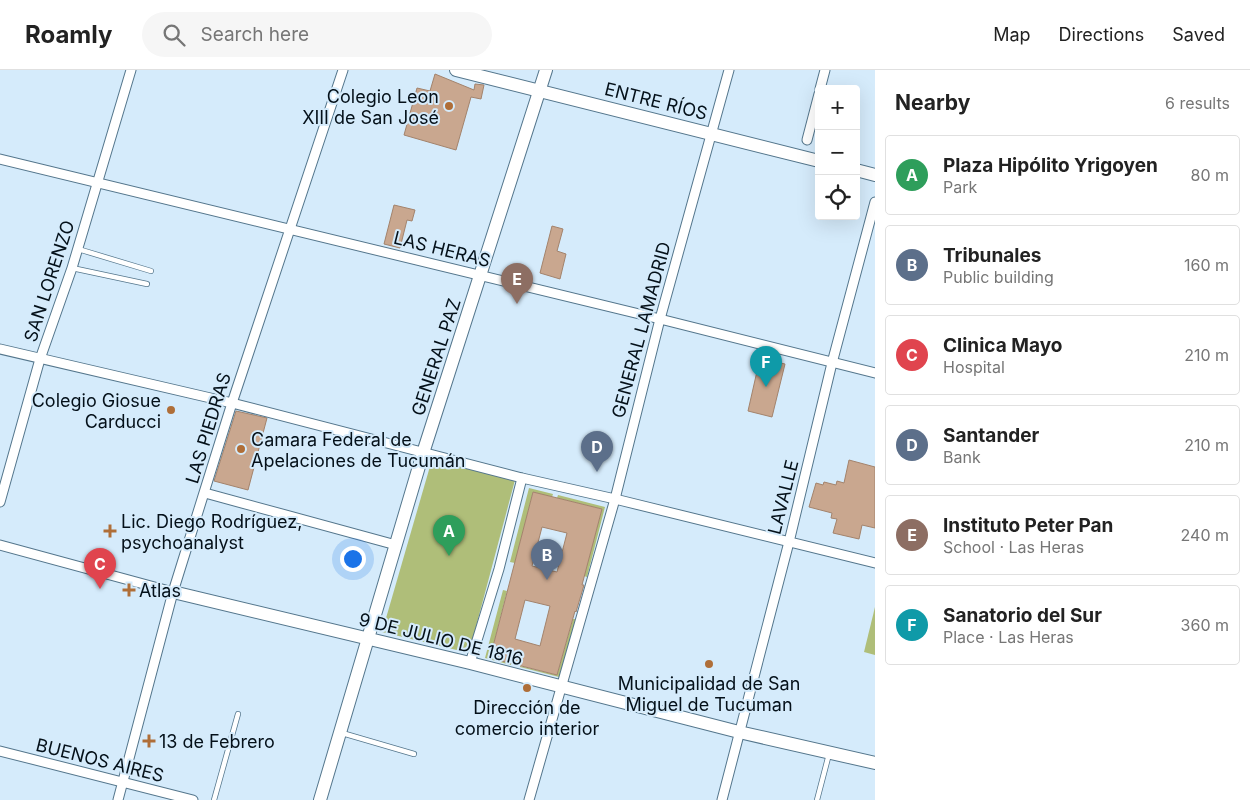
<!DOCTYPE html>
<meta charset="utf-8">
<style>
:root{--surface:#fff;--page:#f6f6f6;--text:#222;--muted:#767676;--line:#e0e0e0;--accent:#1a73e8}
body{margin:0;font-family:Inter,sans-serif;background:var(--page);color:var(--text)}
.controls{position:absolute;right:15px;top:15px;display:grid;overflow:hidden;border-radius:5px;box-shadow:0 5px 20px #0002}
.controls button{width:45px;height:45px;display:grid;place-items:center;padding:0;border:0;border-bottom:1px solid var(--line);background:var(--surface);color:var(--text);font:25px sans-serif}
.you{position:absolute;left:352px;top:488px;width:18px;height:18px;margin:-12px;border:4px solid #fff;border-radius:50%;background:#1a73e8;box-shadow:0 0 0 8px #1a73e833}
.badge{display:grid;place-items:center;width:32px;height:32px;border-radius:50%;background:var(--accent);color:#fff;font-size:16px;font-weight:700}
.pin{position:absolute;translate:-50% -41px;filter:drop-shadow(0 1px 2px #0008)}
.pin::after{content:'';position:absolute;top:26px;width:18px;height:15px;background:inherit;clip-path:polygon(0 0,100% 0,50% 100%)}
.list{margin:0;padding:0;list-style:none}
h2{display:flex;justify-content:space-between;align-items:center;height:65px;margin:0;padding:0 20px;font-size:21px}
h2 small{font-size:16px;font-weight:400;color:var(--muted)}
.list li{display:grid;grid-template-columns:32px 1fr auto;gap:15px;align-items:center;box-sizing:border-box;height:80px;margin:0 10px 10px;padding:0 10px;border:1px solid var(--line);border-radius:5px}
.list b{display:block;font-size:19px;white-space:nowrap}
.list p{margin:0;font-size:16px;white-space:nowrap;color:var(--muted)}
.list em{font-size:16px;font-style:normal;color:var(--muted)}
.icon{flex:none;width:28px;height:28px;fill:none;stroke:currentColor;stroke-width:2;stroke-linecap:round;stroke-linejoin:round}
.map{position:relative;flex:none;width:875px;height:730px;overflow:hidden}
header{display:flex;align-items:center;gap:30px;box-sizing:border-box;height:70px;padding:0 25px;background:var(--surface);border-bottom:1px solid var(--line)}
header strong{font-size:24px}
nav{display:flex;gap:28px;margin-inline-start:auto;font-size:18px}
.search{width:350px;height:45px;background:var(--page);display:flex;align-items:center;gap:12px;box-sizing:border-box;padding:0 18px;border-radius:28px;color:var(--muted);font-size:19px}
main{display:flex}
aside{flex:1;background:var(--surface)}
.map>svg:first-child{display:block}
.green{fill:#afbe79}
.building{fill:#c9a78f;stroke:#a3836c;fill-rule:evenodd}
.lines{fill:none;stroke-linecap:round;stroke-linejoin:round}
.lane-casing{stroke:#54768c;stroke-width:6}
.street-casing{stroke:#54768c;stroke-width:11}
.secondary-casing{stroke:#54768c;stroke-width:14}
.lane{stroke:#fff;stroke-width:4.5}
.street{stroke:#fff;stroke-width:9}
.secondary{stroke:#fff;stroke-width:12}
.poi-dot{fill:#af6e38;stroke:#d5ebfb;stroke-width:2}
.labels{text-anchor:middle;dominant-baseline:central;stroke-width:4;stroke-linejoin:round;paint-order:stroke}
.poi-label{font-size:18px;fill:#041019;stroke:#d5ebfb;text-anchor:start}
.street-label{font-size:18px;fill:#041019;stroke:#d5ebfb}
</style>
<header>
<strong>Roamly</strong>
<div class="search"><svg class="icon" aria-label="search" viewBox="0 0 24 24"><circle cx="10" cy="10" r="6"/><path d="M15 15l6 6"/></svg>Search here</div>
<nav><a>Map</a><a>Directions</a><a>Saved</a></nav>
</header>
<main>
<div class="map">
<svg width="875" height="730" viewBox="0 0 875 730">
<rect width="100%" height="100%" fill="#d5ebfb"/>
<g class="green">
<path d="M433 386 515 410 469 583 382 562Z"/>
<path d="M529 418 553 424 552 427 533 422 515 493 510 492Z"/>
<path d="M558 425 605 437 587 507 584 506 602 439 557 428Z"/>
<path d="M503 520 507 521 490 588 511 593V595L485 588Z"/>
<path d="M875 537V585L864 582Z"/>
<path d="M573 549H576L559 607 520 597V596L557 605Z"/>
</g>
<g class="building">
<path d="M435 4 474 20 475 14 484 15 481 29 471 27 456 80 404 65 417 18 430 21Z"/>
<path d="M394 135 415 140 412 151 407 150 400 178 384 174Z"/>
<path d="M552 156 563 159 557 181 566 184 560 209 540 203Z"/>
<path d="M760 288 785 294 772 347 748 341Z"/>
<path d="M236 341 267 348 248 420 214 411Z"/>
<path d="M849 390 875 397V458L862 455 859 469 833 463 837 449 831 448 832 443 809 437 816 413 823 415 824 412 836 415 837 411 844 413Z"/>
<path d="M533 422 602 439 582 515H584L576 542 575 541 557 605 490 588ZM542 457 567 463 557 502 532 496ZM525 530 550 536 540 576 515 569Z"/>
</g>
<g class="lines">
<g class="lane-casing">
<g id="lane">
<path d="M78 179 151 201"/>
<path d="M72 198 147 214"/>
<path d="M342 663 414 684"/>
<path d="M214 730 238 644"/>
<path d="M817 730 829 684"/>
</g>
</g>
<g class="street-casing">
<g id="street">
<path d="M820 19 825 0"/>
<path d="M807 70 819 24"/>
<path d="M0 89 660 249 875 303"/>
<path d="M0 279 232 333 522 408 615 429 875 493"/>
<path d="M205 423 396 475"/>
<path d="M0 432 40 289 72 198 131 0"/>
<path d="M0 475 173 522"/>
<path d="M470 593 499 499 522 408"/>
<path d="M0 681 193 730"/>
<path d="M118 730 173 522 232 333 343 0"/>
<path d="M529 730 615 429 660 249 729 0"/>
<path d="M722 730 789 472 832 293 875 132"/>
</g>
</g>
<g class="secondary-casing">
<g id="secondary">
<path d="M456 0 819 91"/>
<path d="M856 100 875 105"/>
<path d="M173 522 470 593 739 662 875 693"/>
<path d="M320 730 423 383 546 0"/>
</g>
</g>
<use href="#lane" class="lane"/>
<use href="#street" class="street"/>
<use href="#secondary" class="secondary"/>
</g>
<g class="poi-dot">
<circle cx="449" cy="36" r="5"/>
<circle cx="171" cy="340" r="5"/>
<circle cx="241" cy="379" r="5"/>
<path d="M107.5 453.5h5v5h5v5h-5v5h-5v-5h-5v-5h5z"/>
<path d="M126.5 512.5h5v5h5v5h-5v5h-5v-5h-5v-5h5z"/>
<circle cx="709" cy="594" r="5"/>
<circle cx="527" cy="618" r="5"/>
<path d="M146.5 663.5h5v5h5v5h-5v5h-5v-5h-5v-5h5z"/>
</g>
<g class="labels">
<g class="poi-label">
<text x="439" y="26" text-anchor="end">Colegio Leon<tspan x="439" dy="21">XIII de San José</tspan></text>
<text x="161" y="330" text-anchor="end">Colegio Giosue<tspan x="161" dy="21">Carducci</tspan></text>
<text x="251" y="369">Camara Federal de<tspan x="251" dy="21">Apelaciones de Tucumán</tspan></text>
<text x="121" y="451">Lic. Diego Rodríguez,<tspan x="121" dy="21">psychoanalyst</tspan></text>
<text x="139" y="520">Atlas</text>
<text x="709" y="613" text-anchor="middle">Municipalidad de San<tspan x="709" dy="21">Miguel de Tucuman</tspan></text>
<text x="527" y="637" text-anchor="middle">Dirección de<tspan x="527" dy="21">comercio interior</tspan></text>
<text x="159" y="671">13 de Febrero</text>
</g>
<g class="street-label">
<text transform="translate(656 31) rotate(14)">ENTRE RÍOS</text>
<text transform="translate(442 179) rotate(14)">LAS HERAS</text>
<text transform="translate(49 211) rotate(-72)">SAN LORENZO</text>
<text transform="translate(641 260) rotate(-75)">GENERAL LAMADRID</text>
<text transform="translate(436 287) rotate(-72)">GENERAL PAZ</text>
<text transform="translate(208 358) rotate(-73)">LAS PIEDRAS</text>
<text transform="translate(783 427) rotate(-76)">LAVALLE</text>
<text transform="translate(441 569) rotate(14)">9 DE JULIO DE 1816</text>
<text transform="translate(100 690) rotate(14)">BUENOS AIRES</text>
</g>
</g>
</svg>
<div class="controls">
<button>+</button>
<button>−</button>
<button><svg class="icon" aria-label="locate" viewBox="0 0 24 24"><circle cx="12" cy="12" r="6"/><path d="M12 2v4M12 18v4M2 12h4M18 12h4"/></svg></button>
</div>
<div class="you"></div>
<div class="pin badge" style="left:449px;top:486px;background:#2e9e5b">A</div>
<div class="pin badge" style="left:547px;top:510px;background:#5c6f8a">B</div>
<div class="pin badge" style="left:100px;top:519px;background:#e0444e">C</div>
<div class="pin badge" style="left:597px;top:402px;background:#5c6f8a">D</div>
<div class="pin badge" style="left:517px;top:234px;background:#8d6e63">E</div>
<div class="pin badge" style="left:766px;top:317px;background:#0f9aa8">F</div>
</div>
<aside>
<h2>Nearby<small>6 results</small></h2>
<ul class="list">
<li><span class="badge" style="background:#2e9e5b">A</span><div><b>Plaza Hipólito Yrigoyen</b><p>Park</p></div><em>80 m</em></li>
<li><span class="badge" style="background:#5c6f8a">B</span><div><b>Tribunales</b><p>Public building</p></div><em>160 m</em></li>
<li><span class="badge" style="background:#e0444e">C</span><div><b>Clinica Mayo</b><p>Hospital</p></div><em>210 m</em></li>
<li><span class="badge" style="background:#5c6f8a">D</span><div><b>Santander</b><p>Bank</p></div><em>210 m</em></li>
<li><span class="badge" style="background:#8d6e63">E</span><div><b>Instituto Peter Pan</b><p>School · Las Heras</p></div><em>240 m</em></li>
<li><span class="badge" style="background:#0f9aa8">F</span><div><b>Sanatorio del Sur</b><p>Place · Las Heras</p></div><em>360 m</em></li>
</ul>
</aside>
</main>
